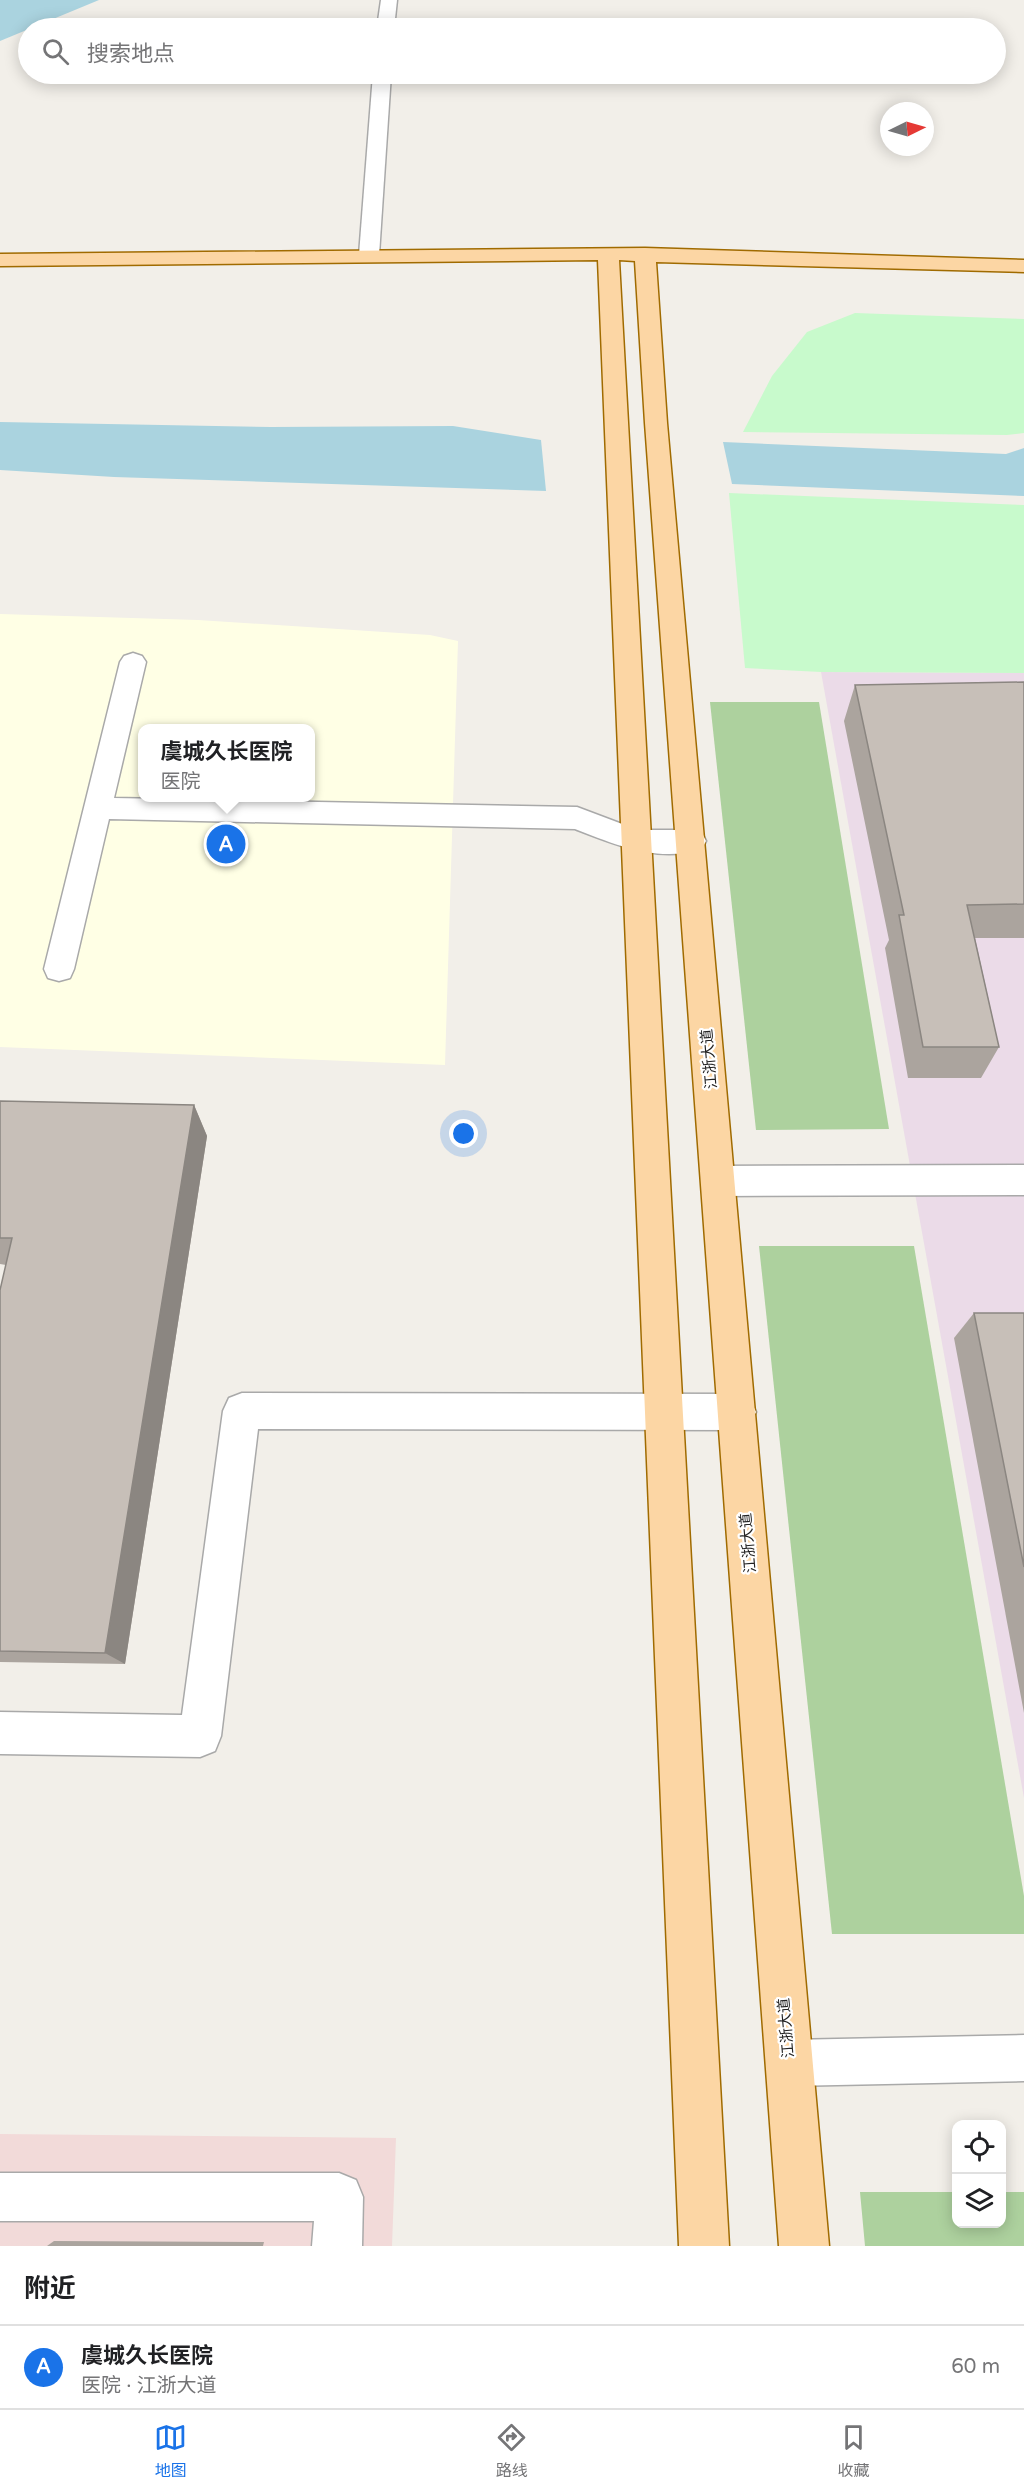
<!DOCTYPE html>
<html lang="zh">
<meta charset="utf-8">
<style>
:root{--surface:#fff;--page:#f2f2f2;--text:#202124;--muted:#757577;--line:#e0e0e0;--accent:#1a73e8}
body{margin:0;font-family:"Varela Round","Noto Sans SC",sans-serif;background:var(--page);color:var(--text)}
.controls{position:absolute;right:18px;bottom:18px;display:grid;overflow:hidden;border-radius:12px;box-shadow:0 3px 15px #0003}
.controls button{width:54px;height:54px;display:grid;place-items:center;padding:0;border:0;border-bottom:2px solid var(--line);background:var(--surface);color:var(--text);font:30px sans-serif}
.compass{position:absolute;left:880px;top:102px;width:54px;height:54px;border-radius:50%;background:var(--surface);box-shadow:0 3px 15px #0003;rotate:85deg}
.you{position:absolute;left:464px;top:1134px;width:21px;height:21px;margin:-15px;border:4px solid #fff;border-radius:50%;background:#1a73e8;box-shadow:0 0 0 9px #1a73e833}
.badge{display:grid;place-items:center;width:39px;height:39px;border-radius:50%;background:var(--accent);color:#fff;font-size:20px;font-weight:700}
.pin{position:absolute;translate:-50% -50%;border:3px solid #fff;box-shadow:0 2px 6px #0006}
.popup{position:absolute;left:138px;top:724px;width:177px;height:78px;box-sizing:border-box;display:grid;place-content:center;border-radius:12px;background:var(--surface);filter:drop-shadow(0 2px 4px #0005);font-size:20px;white-space:nowrap;color:var(--muted)}
.popup b{font-size:22px;color:var(--text)}
.popup::after{content:'';position:absolute;left:50%;top:100%;margin-left:-12px;border:12px solid transparent;border-top-color:var(--surface)}
.list{margin:0;padding:0;list-style:none}
h2{display:flex;justify-content:space-between;align-items:center;height:78px;margin:0;padding:0 24px;font-size:26px}
h2 small{font-size:20px;font-weight:400;color:var(--muted)}
.list li{display:grid;grid-template-columns:39px 1fr auto;gap:18px;align-items:center;box-sizing:border-box;height:84px;padding:0 24px;border-top:2px solid var(--line)}
.list b{display:block;font-size:22px;white-space:nowrap}
.list p{margin:0;font-size:20px;white-space:nowrap;color:var(--muted)}
.list em{font-size:20px;font-style:normal;color:var(--muted)}
.icon{flex:none;width:33px;height:33px;fill:none;stroke:currentColor;stroke-width:2;stroke-linecap:round;stroke-linejoin:round}
.map{position:relative;flex:none;width:1024px;height:2246px;overflow:hidden}
.search{position:absolute;background:var(--surface);box-shadow:0 3px 15px #0003;left:18px;right:18px;top:18px;height:66px;display:flex;align-items:center;gap:15px;box-sizing:border-box;padding:0 21px;border-radius:33px;color:var(--muted);font-size:22px}
.sheet{height:162px;background:var(--surface)}
nav{display:flex;justify-content:space-around;align-items:center;box-sizing:border-box;height:84px;border-top:2px solid var(--line);background:var(--surface);font-size:16px;color:var(--muted)}
nav a{display:grid;justify-items:center;gap:3px}
nav .on{color:var(--accent)}
.map>svg:first-child{display:block}
.commercial{fill:#f2dad9}
.industrial{fill:#ebdbe8}
.education{fill:#ffffe5;fill-rule:evenodd}
.forest{fill:#add19e}
.park{fill:#c8facc}
.water{fill:#aad3df}
.lines{fill:none;stroke-linecap:round;stroke-linejoin:round}
.minor-casing{stroke:#a9a9a9;stroke-width:3}
.major-casing{stroke:#a06b00;stroke-width:3}
.minor{fill:#fff;fill-rule:evenodd}
.major{fill:#fcd6a4;fill-rule:evenodd}
.wall{fill:#aba49e}
.shaded-wall{fill:#8b8681}
.building{fill:#c7bfb8;stroke:#8b8681;stroke-width:1.5}
.labels{text-anchor:middle;dominant-baseline:central;stroke-width:4.5;stroke-linejoin:round;paint-order:stroke}
.street-label{font-size:15px;fill:#222;stroke:#fff}
</style>
<div class="map">
<svg width="1024" height="2246" viewBox="0 0 1024 2246">
<rect width="100%" height="100%" fill="#f2efe9"/>
<path class="commercial" d="M0 2134 396 2138 392 2246H0Z"/>
<path class="industrial" d="M821 672 1024 673V1798Z"/>
<path class="education" d="M0 614 198 620 430 635 458 641 445 1065 0 1047ZM142 728H310V798H142Z"/>
<g class="forest">
<path d="M710 702H819L889 1129 756 1130Z"/>
<path d="M759 1246H914L1024 1896V1934H832Z"/>
<path d="M860 2192H956V2224H1002V2192H1024V2246H865Z"/>
</g>
<g class="park">
<path d="M855 313 1024 319V433L1007 435 743 432 772 376 807 332Z"/>
<path d="M729 493 1024 505V673L821 672 745 668Z"/>
</g>
<g class="water">
<path d="M0 0H99L0 41Z"/>
<path d="M0 422 271 427 453 426 541 440 546 491 114 477 0 470Z"/>
<path d="M723 442 1006 454 1024 448V496L732 484Z"/>
</g>
<g class="lines">
<g class="minor-casing">
<g id="minor">
<path d="M381 0H397L394 28H377Z"/>
<path d="M373 74H391L379 255 376 259H362L359 255Z"/>
<path d="M133 653 142 656 146 662 114 798 577 807 638 830H692L702 833 706 841 702 849C658 863 616 845 575 829L109 819 74 969 70 978 59 981 48 978 44 969 120 662 124 656Z"/>
<path d="M1024 1165V1195L719 1196 707 1192 702 1181 707 1170 719 1166Z"/>
<path d="M242 1393 737 1394 750 1399 756 1412 750 1425 737 1430 258 1429 221 1736 215 1751 200 1757 0 1754V1712L182 1715 223 1411 229 1398Z"/>
<path d="M1024 2035V2081L789 2086 773 2079 766 2063 773 2047 789 2040Z"/>
<path d="M0 2173H339L356 2180 363 2197 362 2246H312L314 2221H0Z"/>
</g>
</g>
<g class="major-casing">
<path id="major" d="M645 248 1024 260V272L656 262 667 423 829 2246H779L645 423 635 261 619 260 729 2246H679L598 260 0 266V254Z"/>
</g>
<use href="#minor" class="minor"/>
<use href="#major" class="major"/>
</g>
<g class="wall">
<path d="M1024 682V938H975L999 1047 981 1078H908L885 948 889 940 844 721 855 685Z"/>
<path d="M0 1101 194 1105 207 1136 125 1664 0 1662V1290L6 1265 0 1264Z"/>
<path d="M974 1313H1024V1713L954 1338Z"/>
<path d="M54 2241 264 2242 263 2246H47Z"/>
</g>
<path class="shaded-wall" d="M194 1105 207 1136 125 1664 105 1653Z"/>
<g class="building">
<path d="M1024 682V904L967 905 999 1047H923L899 915H904L855 685Z"/>
<path d="M0 1101 194 1105 105 1653 0 1651V1290L12 1238H0Z"/>
<path d="M974 1313H1024V1567Z"/>
</g>
<g class="labels">
<g class="street-label">
<text transform="translate(709 1059) rotate(-95)">江浙大道</text>
<text transform="translate(748 1543) rotate(-95)">江浙大道</text>
<text transform="translate(786 2028) rotate(-95)">江浙大道</text>
</g>
</g>
</svg>
<div class="controls">
<button><svg class="icon" aria-label="locate" viewBox="0 0 24 24"><circle cx="12" cy="12" r="6"/><path d="M12 2v4M12 18v4M2 12h4M18 12h4"/></svg></button>
<button><svg class="icon" aria-label="layers" viewBox="0 0 24 24"><path d="M12 4l9 5-9 5-9-5zM3 14l9 5 9-5"/></svg></button>
</div>
<svg class="compass" viewBox="-18 -18 36 36"><path d="M0-13l5 13h-10z" fill="#e53935"/><path d="M0 13l5-13h-10z" fill="#757577"/></svg>
<div class="you"></div>
<div class="pin badge" style="left:226px;top:844px">A</div>
<div class="popup"><b>虞城久长医院</b>医院</div>
<div class="search"><svg class="icon" aria-label="search" viewBox="0 0 24 24"><circle cx="10" cy="10" r="6"/><path d="M15 15l6 6"/></svg>搜索地点</div>
</div>
<section class="sheet">
<h2>附近<small></small></h2>
<ul class="list">
<li><span class="badge">A</span><div><b>虞城久长医院</b><p>医院 · 江浙大道</p></div><em>60 m</em></li>
</ul>
</section>
<nav>
<a class="on"><svg class="icon" aria-label="map" viewBox="0 0 24 24"><path d="M3 6l6-2 6 2 6-2v14l-6 2-6-2-6 2zM9 4v14M15 6v14"/></svg>地图</a>
<a><svg class="icon" aria-label="directions" viewBox="0 0 24 24"><path d="M12 3l9 9-9 9-9-9zM9 14v-3h6M13 9l2 2-2 2"/></svg>路线</a>
<a><svg class="icon" aria-label="saved" viewBox="0 0 24 24"><path d="M7 4h10v16l-5-4-5 4z"/></svg>收藏</a>
</nav>
